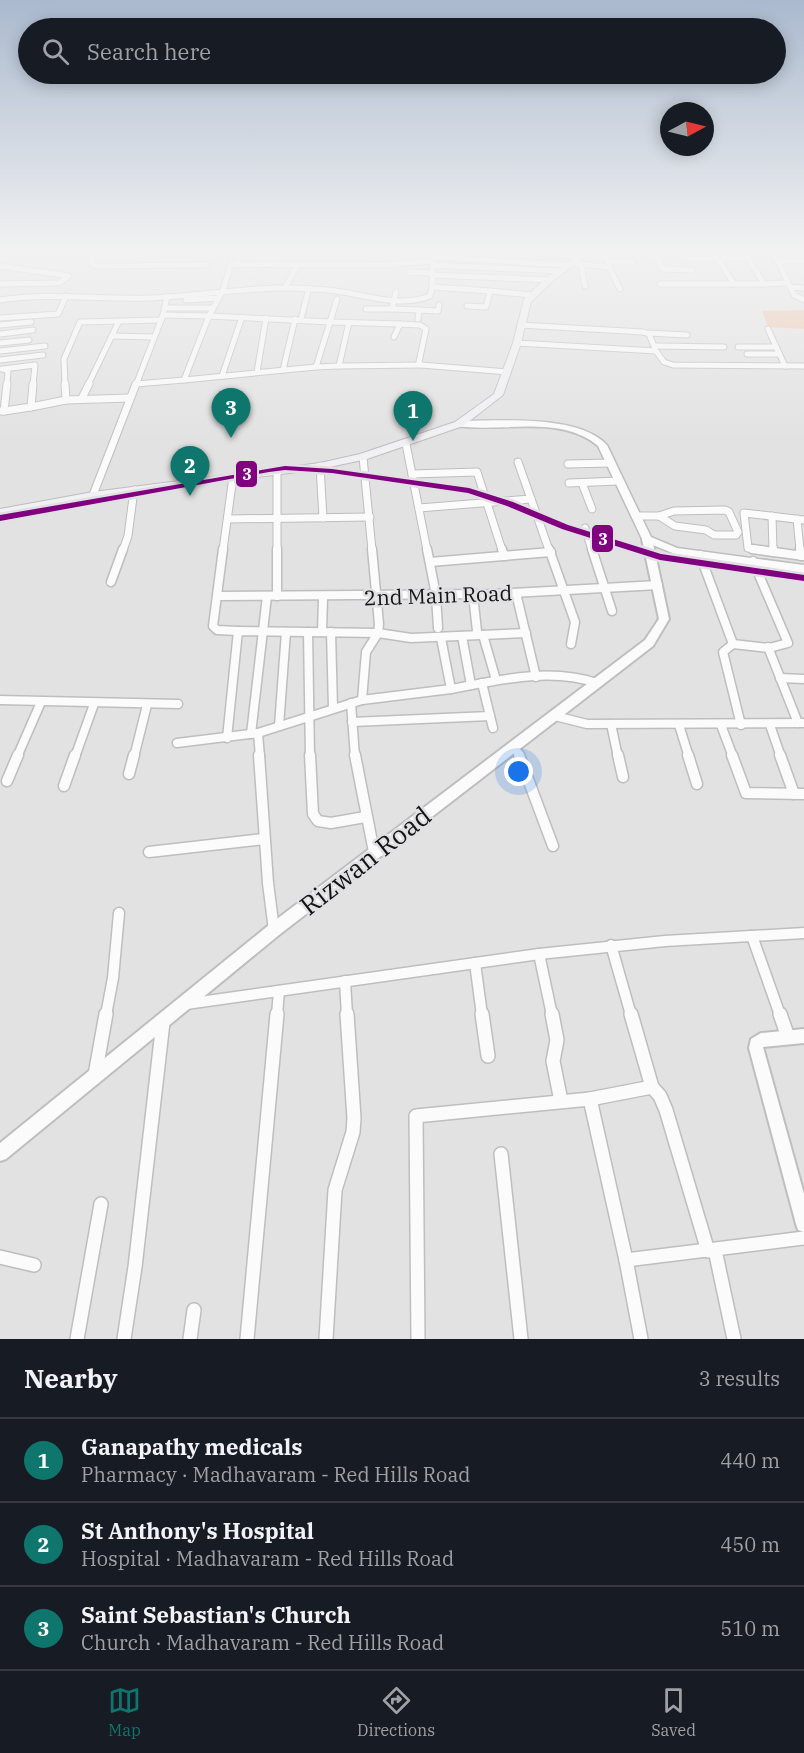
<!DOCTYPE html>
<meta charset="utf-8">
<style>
:root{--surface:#171b24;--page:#20242c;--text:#f1f3f6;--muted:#9ea1a6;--line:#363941;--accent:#0f766e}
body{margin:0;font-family:"IBM Plex Serif",serif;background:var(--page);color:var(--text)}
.compass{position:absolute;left:660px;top:102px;width:54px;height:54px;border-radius:50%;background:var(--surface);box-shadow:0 3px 15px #0003;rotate:83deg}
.you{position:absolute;left:519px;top:772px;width:21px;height:21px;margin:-15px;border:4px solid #fff;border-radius:50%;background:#1a73e8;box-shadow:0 0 0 9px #1a73e833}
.badge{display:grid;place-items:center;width:39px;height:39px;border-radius:50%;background:var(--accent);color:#fff;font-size:20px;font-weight:700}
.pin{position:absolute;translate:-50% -50px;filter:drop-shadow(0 2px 3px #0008)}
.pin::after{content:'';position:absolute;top:32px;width:21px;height:18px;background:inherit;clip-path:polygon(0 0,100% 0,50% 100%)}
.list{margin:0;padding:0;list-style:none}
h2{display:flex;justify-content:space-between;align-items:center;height:78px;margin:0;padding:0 24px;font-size:26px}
h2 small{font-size:20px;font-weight:400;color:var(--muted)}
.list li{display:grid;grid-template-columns:39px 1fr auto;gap:18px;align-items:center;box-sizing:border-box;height:84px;padding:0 24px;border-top:2px solid var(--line)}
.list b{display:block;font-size:22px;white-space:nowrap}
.list p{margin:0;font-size:20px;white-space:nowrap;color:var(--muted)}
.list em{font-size:20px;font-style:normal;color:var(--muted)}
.icon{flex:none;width:33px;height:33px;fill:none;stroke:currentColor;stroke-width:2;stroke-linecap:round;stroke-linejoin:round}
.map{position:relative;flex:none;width:804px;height:1339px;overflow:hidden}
.search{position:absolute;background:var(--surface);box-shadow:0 3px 15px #0003;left:18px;right:18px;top:18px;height:66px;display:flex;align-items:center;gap:15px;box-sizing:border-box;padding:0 21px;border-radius:33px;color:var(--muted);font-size:22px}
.sheet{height:330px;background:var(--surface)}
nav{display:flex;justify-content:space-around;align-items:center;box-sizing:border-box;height:84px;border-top:2px solid var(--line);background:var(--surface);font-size:16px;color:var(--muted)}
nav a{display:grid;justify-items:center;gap:3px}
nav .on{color:var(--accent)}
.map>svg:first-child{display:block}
.water{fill:#edc1a6}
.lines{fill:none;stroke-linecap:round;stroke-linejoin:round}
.minor-far4-casing{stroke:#bebebf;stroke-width:7}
.minor-far3-casing{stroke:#bebebf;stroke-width:9}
.minor-far2-casing{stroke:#bebebf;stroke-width:11}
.minor-far1-casing{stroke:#bebebf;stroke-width:13}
.minor-casing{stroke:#bebebf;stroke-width:16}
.tertiary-casing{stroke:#bebebf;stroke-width:4}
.secondary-casing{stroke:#bebebf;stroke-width:3}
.primary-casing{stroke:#bdbdbd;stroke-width:2}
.minor-far4{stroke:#fbfbfb;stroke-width:5}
.minor-far3{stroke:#fbfbfb;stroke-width:7}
.minor-far2{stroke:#fbfbfb;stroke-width:8}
.minor-far1{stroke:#fbfbfb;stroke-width:10}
.minor{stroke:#fbfbfb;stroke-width:13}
.tertiary{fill:#fbfbfb;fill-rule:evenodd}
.secondary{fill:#fbfbfb;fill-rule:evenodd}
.primary{fill:#f1f1f4;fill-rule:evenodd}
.metro-1-casing{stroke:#e1e1e4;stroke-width:5}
.metro-1{fill:#800080;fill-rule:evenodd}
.labels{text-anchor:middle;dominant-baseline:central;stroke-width:5;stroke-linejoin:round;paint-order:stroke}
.street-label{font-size:21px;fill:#141415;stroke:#e1e1e4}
.near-street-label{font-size:26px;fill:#141415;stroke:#e1e1e4}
.line-badge{stroke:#e1e1e4;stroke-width:2}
.badge-label{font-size:16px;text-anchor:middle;font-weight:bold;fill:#fff}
</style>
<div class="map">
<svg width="804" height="1339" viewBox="0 0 804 1339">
<rect width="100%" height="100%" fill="#e2e2e3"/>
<path class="water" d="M804 310V329L768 327 762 311Z"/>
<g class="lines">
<g class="minor-far4-casing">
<g id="minor-far4">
<path d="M94 253 91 263 97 266 206 265"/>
<path d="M538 253 581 256"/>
<path d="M654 253 663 269 692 270"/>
<path d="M774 253 794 295 804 300"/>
<path d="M716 256 734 284"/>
<path d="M747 256 764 284 786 283"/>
<path d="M433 257 567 265"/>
<path d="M687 259 748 258"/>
<path d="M777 261H804"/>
<path d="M608 262H633"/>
<path d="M237 263 239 253"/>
<path d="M571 263 609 267 604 253"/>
<path d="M432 265 560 271"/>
<path d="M581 265 585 286"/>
<path d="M0 266 69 276 59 283 0 284"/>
<path d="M609 267 620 289"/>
<path d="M409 272 431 273"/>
<path d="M431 275 550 280"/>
<path d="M660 284H764"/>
<path d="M433 287 490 291"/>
<path d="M789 287 804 288"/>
<path d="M285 288 297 266"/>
<path d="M0 300C50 292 100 300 150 298 199 296 246 287 295 288 309 289 323 289 336 291 367 295 400 308 430 296 434 284 432 267 434 253"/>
<path d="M186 300 219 298"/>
<path d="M467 306 486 307 490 291 532 295"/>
<path d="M165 308H213"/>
<path d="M366 309H392L396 292"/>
<path d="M392 309 419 310 418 319"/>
<path d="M419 310 438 311 439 305"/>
<path d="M163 315 209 316 223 290 231 264 384 265 433 261"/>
<path d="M209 316 330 322 316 367 184 380Z"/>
<path d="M0 318 58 314 66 296"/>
<path d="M301 319 309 288"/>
<path d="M330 322 400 324"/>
<path d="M330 322 337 299"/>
<path d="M0 325 31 322"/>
<path d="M520 325 643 332 649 334 656 351"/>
<path d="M768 329 785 366"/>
<path d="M648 333 687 335"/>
<path d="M0 334 33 330"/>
<path d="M112 336 154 337"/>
<path d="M394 337 400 324 420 325 426 329 419 362 421 365 508 372"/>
<path d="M0 343 29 340"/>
<path d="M517 343 656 351 664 362 673 365 804 366"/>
<path d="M654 346 724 347"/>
<path d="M738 347H776"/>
<path d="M0 351 45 346"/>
<path d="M747 354H779"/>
<path d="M0 360 43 355"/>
<path d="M339 366 421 365"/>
<path d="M316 367 339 366 349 322"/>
<path d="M2 369 8 371 7 385"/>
<path d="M3 369 35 365 33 385"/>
<path d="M283 370 295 319"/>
<path d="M257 372 266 318"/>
<path d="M222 376 242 317"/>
<path d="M136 384 184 380"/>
<path d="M65 385 64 359 80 322 161 320"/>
<path d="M88 385 119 321"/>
<path d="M136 385 163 315 167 297"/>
</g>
</g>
<g class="minor-far3-casing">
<g id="minor-far3">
<path d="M65 384 66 400 130 398"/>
<path d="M82 398 89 384"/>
<path d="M31 407 66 400"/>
<path d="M0 411H4L7 384"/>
<path d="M4 411 31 407 33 384"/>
<path d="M406 444 427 550"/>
<path d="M363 457 372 550"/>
<path d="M518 462 549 550"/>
<path d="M568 464 611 463"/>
<path d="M320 466 323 518"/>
<path d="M277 471V550"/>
<path d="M412 474 477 472 502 550"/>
<path d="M569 483 619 481"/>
<path d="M582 483 592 509"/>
<path d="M93 495 136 384"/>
<path d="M419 508 531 499"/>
<path d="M725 510 729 512 738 532 736 535H714L706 530 675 526 659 516 674 511Z"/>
<path d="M636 516H659"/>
<path d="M772 516 773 550"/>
<path d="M228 519 370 517"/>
<path d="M797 519 800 550"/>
<path d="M585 528 592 550"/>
<path d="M123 550 128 536 134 490"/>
<path d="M223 550 233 477"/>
<path d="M763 550 748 548 744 513 804 520"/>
</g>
</g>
<g class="minor-far2-casing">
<g id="minor-far2">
<path d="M223 549 213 626 217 630 238 631"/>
<path d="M277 549V596"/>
<path d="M427 549 436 595 438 628"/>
<path d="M502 549 504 556"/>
<path d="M549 549 575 622 571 644"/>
<path d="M592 549 612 611"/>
<path d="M752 549 804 556"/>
<path d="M773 549V552"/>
<path d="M800 549 801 556"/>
<path d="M700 555 733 644 723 652 741 725"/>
<path d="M430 562 551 552"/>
<path d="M111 582 123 549"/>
<path d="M516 593 536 677"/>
<path d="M473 595 477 631"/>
<path d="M218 596 493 594 658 585"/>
<path d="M308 632 310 757"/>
<path d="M322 632 323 598"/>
<path d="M331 632 333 708"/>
<path d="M483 635 496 680"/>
<path d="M462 636 471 685"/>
<path d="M733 644 769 648 788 643 753 561"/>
<path d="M768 647 798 723"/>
<path d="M780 678 804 679"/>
<path d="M451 689C500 680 549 667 597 683"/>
<path d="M0 700 178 704"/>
<path d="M362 700 366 652 378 633 379 624 372 549"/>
<path d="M351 703 355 757"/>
<path d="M490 716 493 728"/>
<path d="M555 716 587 724 804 723"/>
<path d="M352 722 490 716 482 683"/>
<path d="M611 724 618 757"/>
<path d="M679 725 689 757"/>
<path d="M721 725 733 757"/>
<path d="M770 725 781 757"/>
<path d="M279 726 286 632"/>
<path d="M258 733 260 757"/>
<path d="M251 734 267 596"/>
<path d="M227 738 238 631 378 633 411 638 526 633"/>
<path d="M177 743 258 733 362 700 451 689 441 638"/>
<path d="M514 746 520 757"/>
<path d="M17 757 41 702"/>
<path d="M75 757 94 704"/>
<path d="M134 757 147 705"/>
</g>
</g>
<g class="minor-far1-casing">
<g id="minor-far1">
<path d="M259 755 268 883 274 930"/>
<path d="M310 755 313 814 318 821 331 823 365 817"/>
<path d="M355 755 374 852"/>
<path d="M519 755 553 846"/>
<path d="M618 755 623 777"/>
<path d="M688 755 697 784"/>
<path d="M732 755 746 793 804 794"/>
<path d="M780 755 794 794"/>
<path d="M129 774 134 755"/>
<path d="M7 781 18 755"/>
<path d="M64 786 75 755"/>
<path d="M149 852 264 839"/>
<path d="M752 936 780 1015"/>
<path d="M611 945 631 1015"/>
<path d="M539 954 552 1015"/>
<path d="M475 963 482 1015"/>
<path d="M345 981 347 1015"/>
<path d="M186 1004 539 954 665 941 804 933"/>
<path d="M106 1015 113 978 119 913"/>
<path d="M277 1015 279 991"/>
</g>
</g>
<g class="minor-casing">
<g id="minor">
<path d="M482 1014 488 1056"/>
<path d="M552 1014 557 1040 553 1061 561 1101"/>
<path d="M631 1014 652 1087 590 1099 626 1260 804 1238"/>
<path d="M780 1014 788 1037"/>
<path d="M95 1075 106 1014"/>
<path d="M652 1087 660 1096 666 1110 708 1251"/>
<path d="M501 1154 521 1339"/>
<path d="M715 1250 734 1339"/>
<path d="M0 1257 34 1265"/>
<path d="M626 1260 641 1339"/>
<path d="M77 1339 101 1204"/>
<path d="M124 1339 135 1267 163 1022"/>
<path d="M190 1339 194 1310"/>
<path d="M247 1339 277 1014"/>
<path d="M326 1339 335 1190 353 1132 354 1118 347 1014"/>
<path d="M418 1339 416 1116 590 1099"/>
</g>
</g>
<g class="tertiary-casing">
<g id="tertiary">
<path d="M647 536 652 539 669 619 653 646 279 935 6 1159 0 1161V1143L269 925 645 640 659 619 642 539Z"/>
<path d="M804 1029V1043L763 1047 804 1194V1232L798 1230 796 1224 749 1048 751 1039 761 1033Z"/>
</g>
</g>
<g class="secondary-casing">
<path id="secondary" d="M459 421C499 421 578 414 607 445L651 537 677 548 804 565V573L675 554 643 541 598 446C560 414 501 433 456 426L455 424Z"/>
</g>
<g class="primary-casing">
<path id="primary" d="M581 253H590L553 281 531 302 521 343 503 395 463 426 367 459 320 469 93 498 0 515V509L93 492 320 463 360 454 455 422 494 394 513 343 524 299 547 277Z"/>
</g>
<use href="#minor-far4" class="minor-far4"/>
<use href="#minor-far3" class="minor-far3"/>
<use href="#minor-far2" class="minor-far2"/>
<use href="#minor-far1" class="minor-far1"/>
<use href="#minor" class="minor"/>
<use href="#tertiary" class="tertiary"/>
<use href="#secondary" class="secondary"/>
<use href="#primary" class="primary"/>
<g class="metro-1-casing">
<path id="metro-1" d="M285 466 332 469 469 488 513 502 568 525 661 554 804 575V581L660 560 562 529 507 506 468 493 332 473 285 470 269 472 0 521V515Z"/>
</g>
<use href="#metro-1" class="metro-1"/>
</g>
<linearGradient id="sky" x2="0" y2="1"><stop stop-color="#aab9ce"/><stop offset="0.57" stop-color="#f2f2f2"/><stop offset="1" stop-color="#f2f2f2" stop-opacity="0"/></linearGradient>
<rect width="804" height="441" fill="url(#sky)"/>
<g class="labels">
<g class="street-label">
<text transform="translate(438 595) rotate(-2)">2nd Main Road</text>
</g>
<g class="near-street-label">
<text transform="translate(365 860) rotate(-38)">Rizwan Road</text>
</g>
</g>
<g class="line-badge">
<rect x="235" y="460" width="23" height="28" rx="6" fill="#800080"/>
<rect x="591" y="524" width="23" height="29" rx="6" fill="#800080"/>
</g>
<g class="badge-label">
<text x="247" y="480">3</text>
<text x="603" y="545">3</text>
</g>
</svg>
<svg class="compass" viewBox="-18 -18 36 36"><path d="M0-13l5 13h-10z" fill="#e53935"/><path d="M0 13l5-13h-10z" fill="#9ea1a6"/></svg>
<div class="you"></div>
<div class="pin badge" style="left:413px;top:441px">1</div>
<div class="pin badge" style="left:190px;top:496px">2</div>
<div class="pin badge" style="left:231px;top:438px">3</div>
<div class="search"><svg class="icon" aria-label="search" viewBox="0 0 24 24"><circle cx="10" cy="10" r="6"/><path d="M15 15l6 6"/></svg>Search here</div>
</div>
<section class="sheet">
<h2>Nearby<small>3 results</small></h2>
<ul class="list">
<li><span class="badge">1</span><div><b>Ganapathy medicals</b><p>Pharmacy · Madhavaram - Red Hills Road</p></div><em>440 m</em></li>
<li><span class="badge">2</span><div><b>St Anthony's Hospital</b><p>Hospital · Madhavaram - Red Hills Road</p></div><em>450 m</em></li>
<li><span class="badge">3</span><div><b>Saint Sebastian's Church</b><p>Church · Madhavaram - Red Hills Road</p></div><em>510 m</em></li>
</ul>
</section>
<nav>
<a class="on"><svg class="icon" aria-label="map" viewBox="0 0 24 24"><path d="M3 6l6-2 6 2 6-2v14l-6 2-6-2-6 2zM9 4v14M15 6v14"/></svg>Map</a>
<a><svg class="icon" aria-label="directions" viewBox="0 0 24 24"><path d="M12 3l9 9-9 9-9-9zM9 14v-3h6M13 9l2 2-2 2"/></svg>Directions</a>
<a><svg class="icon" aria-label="saved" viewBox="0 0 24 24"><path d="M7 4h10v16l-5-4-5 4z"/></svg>Saved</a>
</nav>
